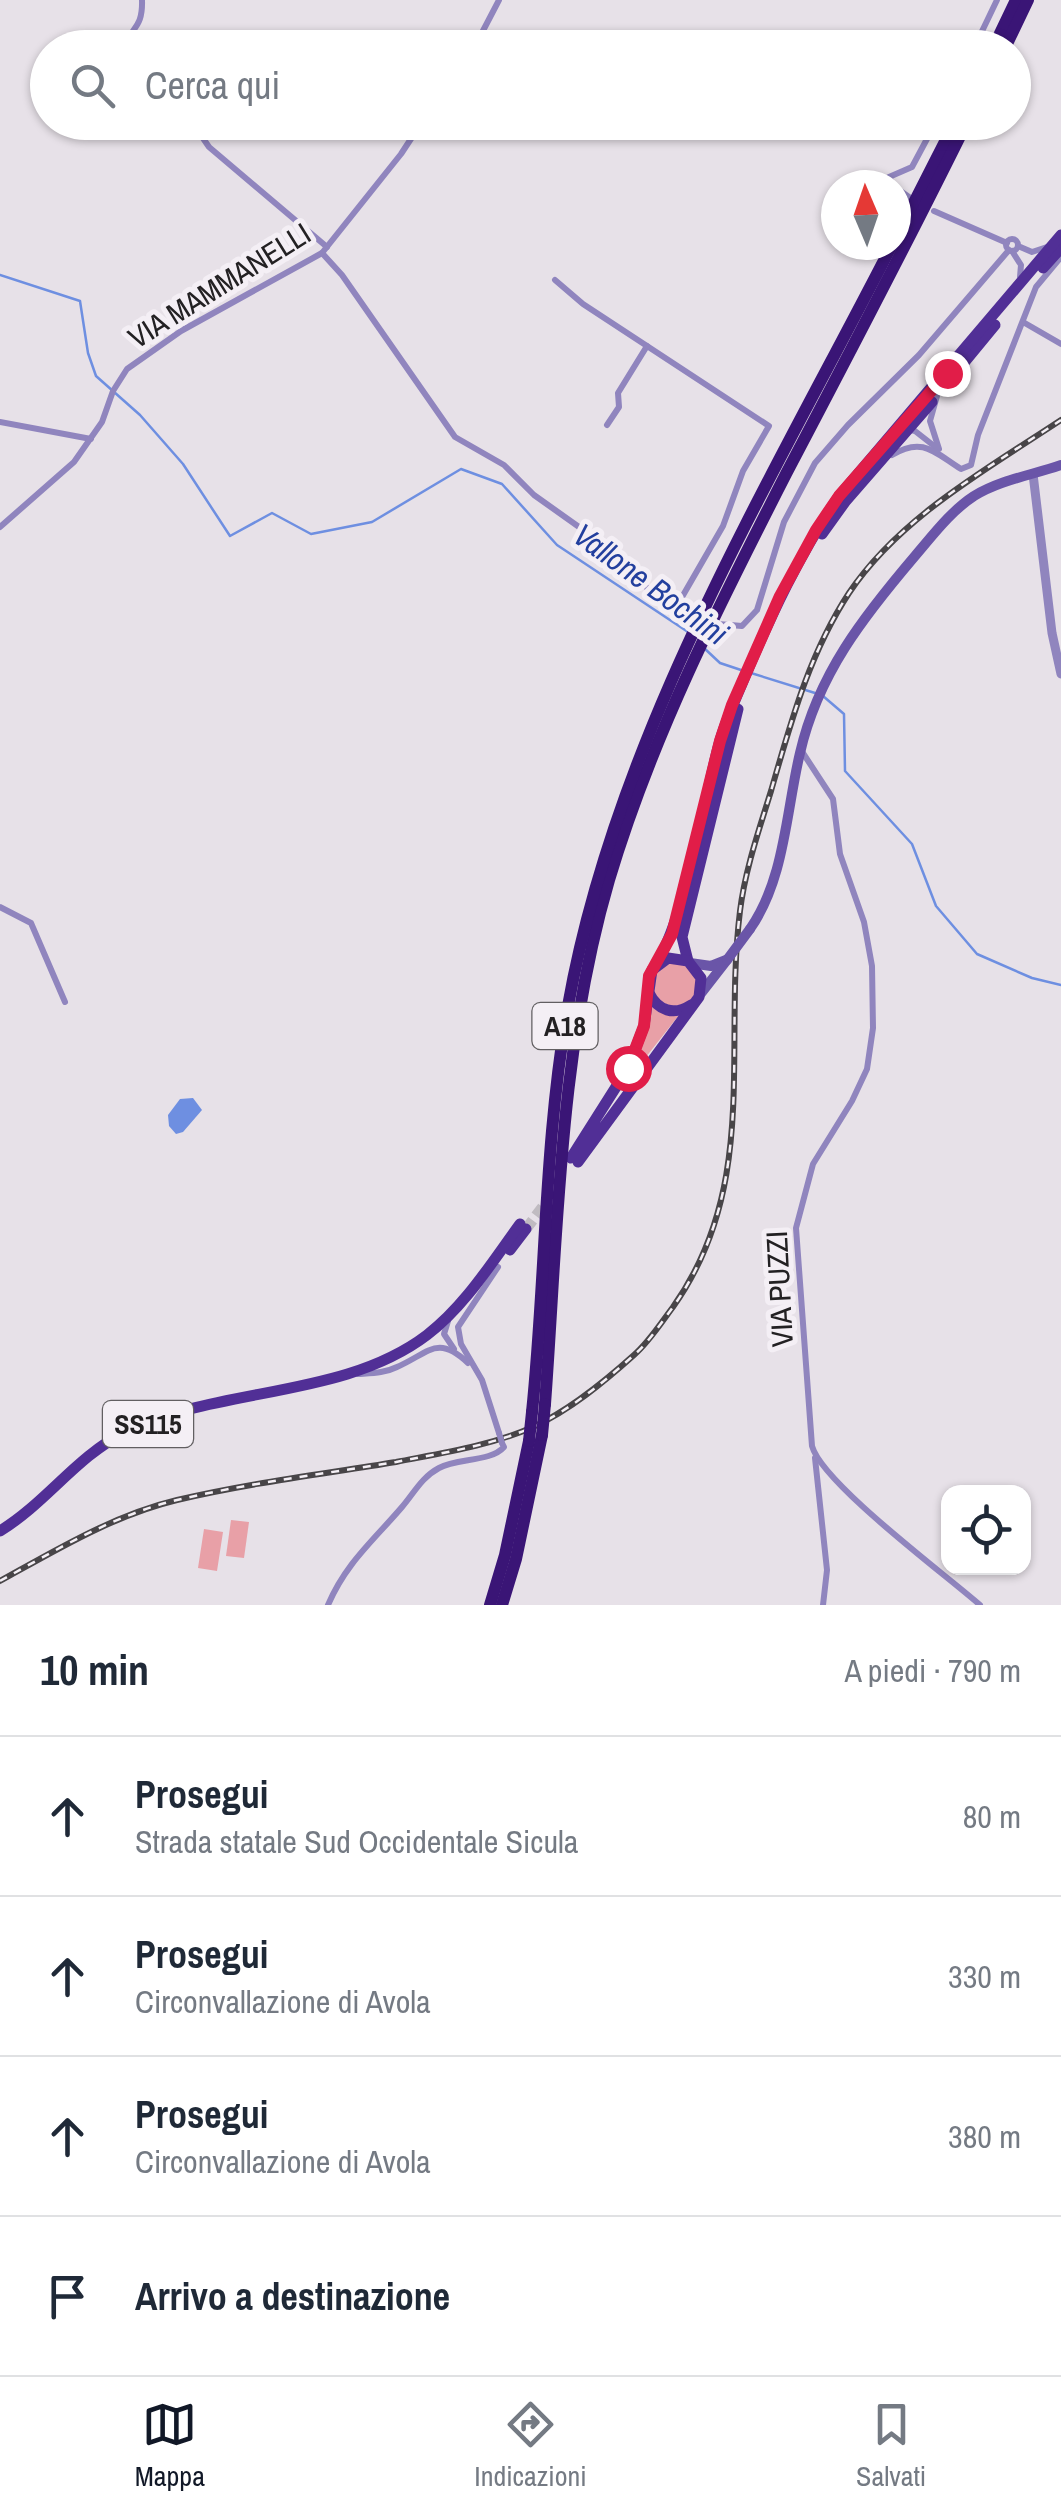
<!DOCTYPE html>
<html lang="it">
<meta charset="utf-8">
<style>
:root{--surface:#fff;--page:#f2f2f3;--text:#1f2937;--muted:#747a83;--line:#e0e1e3;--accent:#111827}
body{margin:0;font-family:"Archivo Narrow",sans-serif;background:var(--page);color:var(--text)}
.controls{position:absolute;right:30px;bottom:30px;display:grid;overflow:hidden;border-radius:20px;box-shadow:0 2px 8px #0004}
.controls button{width:90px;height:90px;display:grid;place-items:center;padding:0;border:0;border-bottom:2px solid var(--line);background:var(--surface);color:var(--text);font:50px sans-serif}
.compass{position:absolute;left:821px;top:170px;width:90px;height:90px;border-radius:50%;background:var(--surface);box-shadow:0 2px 8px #0004;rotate:358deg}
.stop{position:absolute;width:30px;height:30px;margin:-22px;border:8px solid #e11d48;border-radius:50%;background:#fff}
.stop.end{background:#e11d48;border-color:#fff;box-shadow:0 2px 10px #0008}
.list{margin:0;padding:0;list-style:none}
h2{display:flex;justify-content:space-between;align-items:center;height:130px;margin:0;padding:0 40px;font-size:42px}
h2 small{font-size:32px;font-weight:400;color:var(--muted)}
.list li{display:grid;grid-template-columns:65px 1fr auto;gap:30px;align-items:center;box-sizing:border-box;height:160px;padding:0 40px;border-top:2px solid var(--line)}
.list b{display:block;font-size:38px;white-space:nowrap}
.list p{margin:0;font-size:32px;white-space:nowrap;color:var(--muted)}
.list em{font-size:32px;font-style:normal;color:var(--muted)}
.icon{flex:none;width:55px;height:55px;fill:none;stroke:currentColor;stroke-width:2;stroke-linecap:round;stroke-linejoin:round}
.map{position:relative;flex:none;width:1061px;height:1605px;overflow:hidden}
.search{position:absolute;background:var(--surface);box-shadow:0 2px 8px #0004;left:30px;right:30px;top:30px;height:110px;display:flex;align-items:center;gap:25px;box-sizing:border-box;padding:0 35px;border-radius:55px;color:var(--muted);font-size:38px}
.sheet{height:770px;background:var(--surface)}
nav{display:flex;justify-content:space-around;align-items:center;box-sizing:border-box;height:140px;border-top:2px solid var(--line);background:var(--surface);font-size:28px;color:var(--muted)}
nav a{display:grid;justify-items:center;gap:5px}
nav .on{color:var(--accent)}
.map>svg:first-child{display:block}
.green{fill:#e8a0a7}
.water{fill:#6e8fe1}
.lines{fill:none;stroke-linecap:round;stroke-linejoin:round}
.stream{stroke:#6e8fe1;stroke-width:2.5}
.primary-tunnel{stroke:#c0bbc1;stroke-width:11;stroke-dasharray:11 5.5;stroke-linecap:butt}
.minor{stroke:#9085be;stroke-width:6}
.tertiary{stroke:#9085be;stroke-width:9}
.secondary{stroke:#6a55a8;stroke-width:10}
.primary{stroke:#512f96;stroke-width:11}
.motorway{stroke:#3a1576;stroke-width:12}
.rail-casing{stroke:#484548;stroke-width:6}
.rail{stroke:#f4eff5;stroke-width:2.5;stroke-dasharray:8;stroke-linecap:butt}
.minor-bridge{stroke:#9085be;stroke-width:6}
.secondary-bridge{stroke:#6a55a8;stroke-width:10}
.motorway-bridge{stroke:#3a1576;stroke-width:12}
.route{stroke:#e11d48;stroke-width:12}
.labels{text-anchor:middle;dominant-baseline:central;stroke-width:10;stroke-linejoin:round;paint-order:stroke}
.shield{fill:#f4eff5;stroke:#625f62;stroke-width:2.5}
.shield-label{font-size:28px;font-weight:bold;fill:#232123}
.street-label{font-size:30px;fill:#232123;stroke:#f4eff5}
.water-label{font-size:32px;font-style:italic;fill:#223f9e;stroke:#f4eff5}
</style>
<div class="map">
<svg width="1061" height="1605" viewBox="0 0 1061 1605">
<rect width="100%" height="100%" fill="#e7e1e8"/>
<g class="green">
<circle cx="675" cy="984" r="22"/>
<path d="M652 1006 679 1015 635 1071 633 1068Z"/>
<path d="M231 1520 249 1522 244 1558 226 1556Z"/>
<path d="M204 1529 223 1532 217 1571 198 1568Z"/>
</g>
<path class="water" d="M193 1098 202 1110 183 1132 176 1134 169 1126 168 1115 180 1099Z"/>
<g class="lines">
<g class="stream">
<path d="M0 275 80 301 88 353 96 376 140 415 183 464 230 536 272 513 311 534 372 522 461 469 502 484 557 545 688 632"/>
<path d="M704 648 720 663 744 671"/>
<path d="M751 673 815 693"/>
<path d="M823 696 844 714 845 771 912 844 936 906 977 954 1032 978 1061 985"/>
</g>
<path class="primary-tunnel" d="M526 1229 548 1200"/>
<g class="minor">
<path d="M125 48C130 26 143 30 142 0"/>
<path d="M474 48 499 0"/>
<path d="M974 48 997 0"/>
<path d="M192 122 209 147 327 247"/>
<path d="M893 185 889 177 912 167 936 122"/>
<path d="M896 188 909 197"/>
<path d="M934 211 1007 243"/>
<circle cx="1012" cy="245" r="6"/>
<path d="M1018 246 1032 252 1047 247"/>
<path d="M1012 251 1021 265 1020 277"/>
<path d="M322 253 342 275 455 437 504 465 534 495 610 549 649 590 694 611"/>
<path d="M555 280 583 304 769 426 743 471 723 526 678 604"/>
<path d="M1023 322 1061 344"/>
<path d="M937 396 930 421 939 449"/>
<path d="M0 422 91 439"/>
<path d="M607 425 619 407 618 393 647 346"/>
<path d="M907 429 915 431 938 449"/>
<path d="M892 455C923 436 935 453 961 469L971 465 978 435 1036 287 1061 257"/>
<path d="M0 527 74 462 102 422 113 391 127 369 181 331 322 253 401 154 422 122"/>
<path d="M718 624 742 626 757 610 784 522 815 463 848 425 919 355 1009 250"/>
<path d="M801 750 833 799 840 854 864 922 872 966 873 1028 867 1069 852 1101 813 1164 796 1228 812 1446C822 1483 946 1575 980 1605"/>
<path d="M0 907 31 923 65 1002"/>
<path d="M498 1267 458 1327 461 1344 482 1380 499 1433"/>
<path d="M448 1321 444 1334 454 1349"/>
<path d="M358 1374C372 1373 385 1373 397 1367 429 1353 437 1334 468 1363"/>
<path d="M815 1458 827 1570 823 1605"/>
<path d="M328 1605C346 1563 373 1541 402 1507 414 1493 422 1477 439 1468 457 1458 491 1462 504 1447L502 1443"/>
</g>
<path class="tertiary" d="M1033 474 1052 633 1061 674"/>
<g class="secondary">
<path d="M750 929C785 879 786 811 800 753 818 674 864 616 915 556 933 535 951 511 974 496 1000 480 1032 475 1061 465"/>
<path d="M690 963 711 966 726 960"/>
<path d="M699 996 727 960"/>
</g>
<g class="primary">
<path d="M1043 268 1061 248"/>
<path d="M953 376 995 325"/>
<path d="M822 534 845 502 932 402"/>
<path d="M688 961 682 937 738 709"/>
<path d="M656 965C689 906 701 811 719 744 725 721 735 701 744 679 771 615 800 553 839 496L1061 235"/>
<path d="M649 993C658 1011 674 1016 691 1005"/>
<path d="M571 1158 628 1068 644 1026 652 970 668 958 688 961 701 978 699 997 578 1162"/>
<path d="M510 1250 526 1229"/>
<path d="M0 1531C46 1503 76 1457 125 1432 219 1386 343 1399 427 1335 465 1306 492 1262 520 1224"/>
</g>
<g class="motorway">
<path d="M993 48 1016 0"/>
<path d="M1005 48 1028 0"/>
<path d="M896 238 955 122"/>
<path d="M545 1404C558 1228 559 1051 609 880 652 736 719 605 787 472 848 356 909 240 967 122"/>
<path d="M532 1412C546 1277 544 1141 568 1006 616 735 768 487 892 245"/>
<path d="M490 1605 505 1555 529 1441"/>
<path d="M502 1605 516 1559 542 1435"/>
</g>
<g class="rail-casing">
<path id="rail" d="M0 1581C56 1550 114 1515 177 1500 249 1483 323 1474 396 1462 442 1453 490 1446 533 1427 570 1410 604 1382 634 1355 649 1342 661 1323 673 1307 760 1184 723 1049 740 911 745 870 759 830 771 791 791 722 809 654 849 593 900 517 987 469 1061 420"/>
</g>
<use href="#rail" class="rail"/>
<path class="minor-bridge" d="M499 1433 502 1443"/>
<path class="secondary-bridge" d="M727 960 750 929"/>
<g class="motorway-bridge">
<path d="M542 1435 545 1404"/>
<path d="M529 1441 532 1412"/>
</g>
</g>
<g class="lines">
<path class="route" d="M628 1068 644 1026 649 976 672 934 720 741 732 705 780 596 816 530 839 496 947 373"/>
</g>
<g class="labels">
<g class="shield">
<rect x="532.5" y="1003" width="65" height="46" rx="8"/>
<rect x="103" y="1401" width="90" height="46" rx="8"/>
</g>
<g class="shield-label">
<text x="565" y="1026">A18</text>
<text x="148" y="1424">SS115</text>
</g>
<g class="street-label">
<text transform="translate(219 285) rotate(-32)">VIA MAMMANELLI</text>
<text transform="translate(779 1289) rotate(-93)">VIA PUZZI</text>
</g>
<g class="water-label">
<text transform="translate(651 584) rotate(36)">Vallone Bochini</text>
</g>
</g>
</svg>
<div class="controls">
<button><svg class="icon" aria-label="locate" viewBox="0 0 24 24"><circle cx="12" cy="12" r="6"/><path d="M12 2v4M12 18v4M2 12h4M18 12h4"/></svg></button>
</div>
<svg class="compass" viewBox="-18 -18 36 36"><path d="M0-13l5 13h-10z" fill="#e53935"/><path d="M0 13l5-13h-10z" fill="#747a83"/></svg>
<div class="stop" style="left:628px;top:1068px"></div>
<div class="stop end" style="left:947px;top:373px"></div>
<div class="search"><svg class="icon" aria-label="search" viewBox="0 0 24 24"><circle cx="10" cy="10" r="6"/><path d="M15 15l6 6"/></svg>Cerca qui</div>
</div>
<section class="sheet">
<h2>10 min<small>A piedi · 790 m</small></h2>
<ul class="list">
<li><svg class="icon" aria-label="ahead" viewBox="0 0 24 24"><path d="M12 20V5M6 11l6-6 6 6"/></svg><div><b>Prosegui</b><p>Strada statale Sud Occidentale Sicula</p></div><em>80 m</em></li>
<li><svg class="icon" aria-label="ahead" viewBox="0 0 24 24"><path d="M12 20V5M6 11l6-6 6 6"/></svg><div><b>Prosegui</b><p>Circonvallazione di Avola</p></div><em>330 m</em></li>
<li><svg class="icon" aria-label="ahead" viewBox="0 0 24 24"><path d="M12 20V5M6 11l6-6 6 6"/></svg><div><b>Prosegui</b><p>Circonvallazione di Avola</p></div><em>380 m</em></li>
<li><svg class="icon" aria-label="arrive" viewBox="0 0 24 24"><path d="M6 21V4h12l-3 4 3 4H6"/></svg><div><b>Arrivo a destinazione</b></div></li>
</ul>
</section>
<nav>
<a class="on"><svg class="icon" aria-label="map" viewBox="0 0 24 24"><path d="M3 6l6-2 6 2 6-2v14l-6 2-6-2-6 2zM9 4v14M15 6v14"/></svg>Mappa</a>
<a><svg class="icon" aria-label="directions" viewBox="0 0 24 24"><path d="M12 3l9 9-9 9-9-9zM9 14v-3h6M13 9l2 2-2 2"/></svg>Indicazioni</a>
<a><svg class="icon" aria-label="saved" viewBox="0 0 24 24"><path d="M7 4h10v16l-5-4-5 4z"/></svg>Salvati</a>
</nav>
